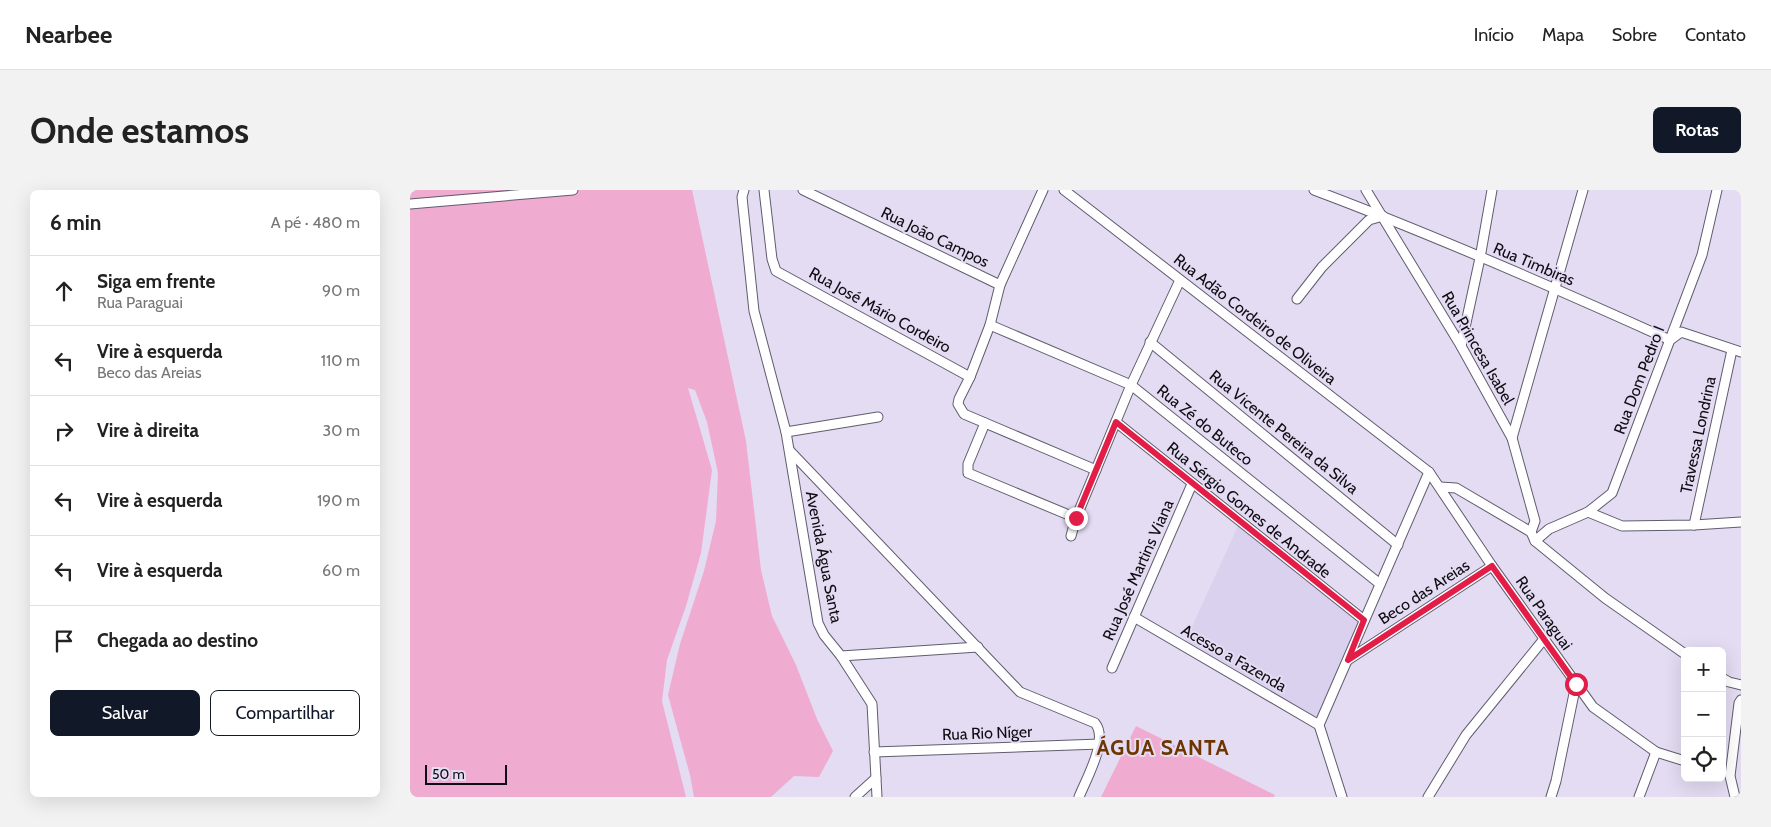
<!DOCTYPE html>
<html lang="pt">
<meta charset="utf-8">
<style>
:root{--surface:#fff;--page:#f2f2f2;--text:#222;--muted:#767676;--line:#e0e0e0;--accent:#111827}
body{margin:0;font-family:Cabin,sans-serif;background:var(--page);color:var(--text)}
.controls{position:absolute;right:15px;bottom:15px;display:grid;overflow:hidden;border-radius:8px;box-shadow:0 5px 20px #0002}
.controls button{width:45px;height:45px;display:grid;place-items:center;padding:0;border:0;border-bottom:1px solid var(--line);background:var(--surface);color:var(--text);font:25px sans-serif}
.scale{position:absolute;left:15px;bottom:12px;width:82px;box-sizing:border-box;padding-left:5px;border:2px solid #0f0c13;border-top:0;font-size:14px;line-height:18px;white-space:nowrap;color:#0f0c13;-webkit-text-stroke:4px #e3dcf2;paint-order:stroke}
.stop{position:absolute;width:15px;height:15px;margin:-11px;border:4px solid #e11d48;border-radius:50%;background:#fff}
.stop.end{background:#e11d48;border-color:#fff;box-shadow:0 1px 5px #0008}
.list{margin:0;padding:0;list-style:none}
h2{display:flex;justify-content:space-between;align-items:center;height:65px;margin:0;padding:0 20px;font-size:21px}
h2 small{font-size:16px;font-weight:400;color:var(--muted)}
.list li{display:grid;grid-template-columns:32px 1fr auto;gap:15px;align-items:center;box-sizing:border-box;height:70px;padding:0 20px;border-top:1px solid var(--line)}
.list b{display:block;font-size:19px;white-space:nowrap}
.list p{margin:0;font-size:16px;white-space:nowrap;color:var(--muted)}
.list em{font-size:16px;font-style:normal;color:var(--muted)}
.actions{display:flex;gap:10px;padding:15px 20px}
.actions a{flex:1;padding:11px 0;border:1px solid var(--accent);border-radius:8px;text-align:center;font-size:18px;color:var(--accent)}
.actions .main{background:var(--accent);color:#fff}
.icon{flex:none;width:28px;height:28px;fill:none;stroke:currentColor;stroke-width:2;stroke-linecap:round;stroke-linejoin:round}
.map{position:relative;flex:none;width:1331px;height:607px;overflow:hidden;border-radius:8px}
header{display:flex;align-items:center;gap:30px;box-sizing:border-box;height:70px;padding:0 25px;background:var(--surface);border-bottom:1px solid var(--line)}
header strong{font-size:24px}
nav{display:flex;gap:28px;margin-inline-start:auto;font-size:18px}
.intro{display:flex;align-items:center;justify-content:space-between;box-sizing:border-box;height:120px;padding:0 30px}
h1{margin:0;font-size:35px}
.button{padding:12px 22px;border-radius:8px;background:var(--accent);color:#fff;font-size:18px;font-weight:700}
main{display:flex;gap:30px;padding:0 30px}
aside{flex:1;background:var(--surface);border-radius:8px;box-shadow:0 5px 20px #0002}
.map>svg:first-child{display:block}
.built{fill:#d9d1ee}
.green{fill:#f0abd1}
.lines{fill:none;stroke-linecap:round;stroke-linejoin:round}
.street-casing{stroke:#615c6e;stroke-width:11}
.street{stroke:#fff;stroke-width:9}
.route{stroke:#e11d48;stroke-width:6}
.labels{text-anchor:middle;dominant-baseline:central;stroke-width:4;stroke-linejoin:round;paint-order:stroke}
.street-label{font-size:16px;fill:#0f0c13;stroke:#e3dcf2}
.district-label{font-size:21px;font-weight:bold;letter-spacing:1px;fill:#6f3500;stroke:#e3dcf2}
</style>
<header>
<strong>Nearbee</strong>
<nav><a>Início</a><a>Mapa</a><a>Sobre</a><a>Contato</a></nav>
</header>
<div class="intro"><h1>Onde estamos</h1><a class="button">Rotas</a></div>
<main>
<aside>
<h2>6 min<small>A pé · 480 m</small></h2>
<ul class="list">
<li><svg class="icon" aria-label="ahead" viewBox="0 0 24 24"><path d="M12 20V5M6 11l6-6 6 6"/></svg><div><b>Siga em frente</b><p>Rua Paraguai</p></div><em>90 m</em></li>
<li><svg class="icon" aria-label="left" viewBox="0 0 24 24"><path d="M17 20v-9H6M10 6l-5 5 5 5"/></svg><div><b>Vire à esquerda</b><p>Beco das Areias</p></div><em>110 m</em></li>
<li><svg class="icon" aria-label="right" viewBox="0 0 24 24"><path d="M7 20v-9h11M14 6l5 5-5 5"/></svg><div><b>Vire à direita</b></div><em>30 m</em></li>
<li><svg class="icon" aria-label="left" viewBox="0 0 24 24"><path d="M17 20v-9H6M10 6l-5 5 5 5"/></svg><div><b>Vire à esquerda</b></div><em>190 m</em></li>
<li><svg class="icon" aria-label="left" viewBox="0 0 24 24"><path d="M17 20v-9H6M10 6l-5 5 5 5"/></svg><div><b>Vire à esquerda</b></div><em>60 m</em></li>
<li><svg class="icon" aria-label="arrive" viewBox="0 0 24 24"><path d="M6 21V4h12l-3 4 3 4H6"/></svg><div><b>Chegada ao destino</b></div></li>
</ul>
<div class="actions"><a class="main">Salvar</a><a>Compartilhar</a></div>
</aside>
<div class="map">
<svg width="1331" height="607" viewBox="0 0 1331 607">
<rect width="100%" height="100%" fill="#e3dcf2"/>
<path class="built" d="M828 336 948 432 906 530 775 452Z"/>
<g class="green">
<path d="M0 0H282L336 251 351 380 362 426 386 475 407 529 423 561 409 587 384 586 361 607H284L280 585 258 505 270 454 294 381 306 331 308 283 297 232 285 200 278 198 302 280 291 363 276 416 257 470 252 511 276 607H0Z"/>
<path d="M726 536 865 605 864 607H691Z"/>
</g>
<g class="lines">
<g class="street-casing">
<g id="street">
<path d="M334 0 332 7 344 121 376 242 408 433 414 445 431 466 462 514 467 607"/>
<path d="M354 0 362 69 366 81 560 187"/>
<path d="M393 0 590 95"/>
<path d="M633 0 590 95 580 135 560 187 549 209 548 214 554 224 686 280"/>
<path d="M654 0 1019 282 1082 376 1183 517 1246 562 1275 571"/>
<path d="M904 0C1024 45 1143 97 1260 150L1271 142 1331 162"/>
<path d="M956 0 1051 156 1102 248 1125 331 1121 342"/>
<path d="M0 14 163 0"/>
<path d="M887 109 912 77 959 30 973 26"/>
<path d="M580 135 721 195 970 394"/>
<path d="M740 152 988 355"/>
<path d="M1051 156 1070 68 1082 0"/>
<path d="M706 232 954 430"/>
<path d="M575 233 558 274V283L666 328"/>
<path d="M376 242 468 227"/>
<path d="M1102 248 1173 0"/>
<path d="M380 261 610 502 685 533C699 550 676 589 669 607"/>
<path d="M1030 297 1046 298 1121 342 1125 351 1195 408 1275 464"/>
<path d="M1178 322 1212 336 1284 335 1331 332"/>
<path d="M1284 335 1322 160"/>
<path d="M661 346 666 328 721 195 770 90"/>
<path d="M1125 351 1139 339 1178 322 1202 303 1292 65 1307 0"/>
<path d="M724 427 909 535"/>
<path d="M431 466 568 457"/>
<path d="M938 470 1082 376"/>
<path d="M702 478 782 294"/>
<path d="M1312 488 1319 492 1331 495"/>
<path d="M464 562 690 554"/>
<path d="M445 607 466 588"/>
<path d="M932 607 909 535 1019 282"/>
<path d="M1018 607 1056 545 1134 449"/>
<path d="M1141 607 1146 591 1166 494"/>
<path d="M1229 607 1246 562"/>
<path d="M1325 607 1320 586 1329 513 1331 510"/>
</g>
</g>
<use href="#street" class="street"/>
</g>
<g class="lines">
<path class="route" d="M666 328 706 232 954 430 938 470 1082 376 1166 494"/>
</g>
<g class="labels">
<g class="street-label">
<text transform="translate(525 47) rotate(26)">Rua João Campos</text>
<text transform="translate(1124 74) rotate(23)">Rua Timbiras</text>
<text transform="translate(470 120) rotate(29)">Rua José Mário Cordeiro</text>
<text transform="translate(845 129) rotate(38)">Rua Adão Cordeiro de Oliveira</text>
<text transform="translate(1068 158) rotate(60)">Rua Princesa Isabel</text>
<text transform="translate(1229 190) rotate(-69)">Rua Dom Pedro I</text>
<text transform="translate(795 235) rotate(39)">Rua Zé do Buteco</text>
<text transform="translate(874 242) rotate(39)">Rua Vicente Pereira da Silva</text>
<text transform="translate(1288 245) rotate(-78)">Travessa Londrina</text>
<text transform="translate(839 320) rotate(39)">Rua Sérgio Gomes de Andrade</text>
<text transform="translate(414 367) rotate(79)">Avenida Água Santa</text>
<text transform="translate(728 380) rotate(-66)">Rua José Martins Viana</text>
<text transform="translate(1014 402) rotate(-33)">Beco das Areias</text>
<text transform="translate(1134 423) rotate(55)">Rua Paraguai</text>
<text transform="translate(824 468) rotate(30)">Acesso a Fazenda</text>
<text transform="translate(577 543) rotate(-2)">Rua Rio Níger</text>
</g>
<g class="district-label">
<text x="753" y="557">ÁGUA SANTA</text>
</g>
</g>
</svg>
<div class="controls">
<button>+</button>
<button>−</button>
<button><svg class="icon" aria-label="locate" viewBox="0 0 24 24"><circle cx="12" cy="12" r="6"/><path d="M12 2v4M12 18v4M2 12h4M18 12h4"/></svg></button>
</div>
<div class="scale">50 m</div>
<div class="stop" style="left:1166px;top:494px"></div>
<div class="stop end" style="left:666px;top:328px"></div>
</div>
</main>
